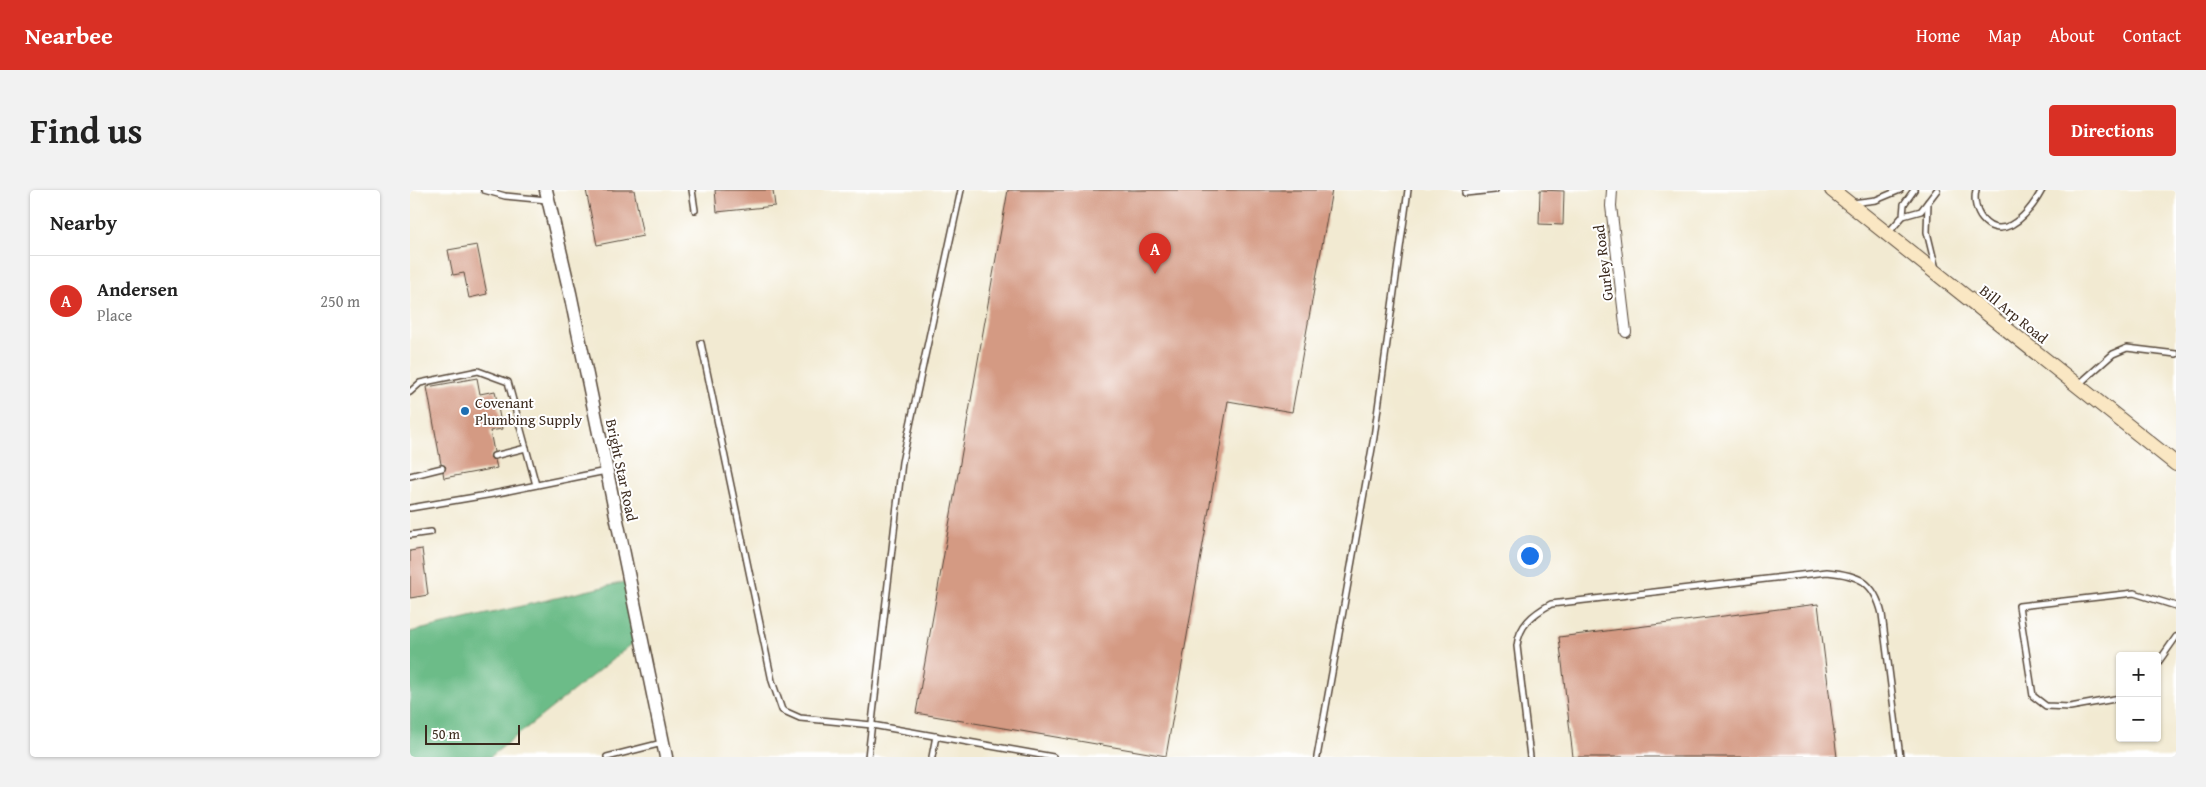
<!DOCTYPE html>
<meta charset="utf-8">
<style>
:root{--surface:#fff;--page:#f2f2f2;--text:#222;--muted:#767676;--line:#e0e0e0;--accent:#d93025}
body{margin:0;font-family:"Gentium Book Plus",serif;background:var(--page);color:var(--text)}
.controls{position:absolute;right:15px;bottom:15px;display:grid;overflow:hidden;border-radius:5px;box-shadow:0 1px 4px #0004}
.controls button{width:45px;height:45px;display:grid;place-items:center;padding:0;border:0;border-bottom:1px solid var(--line);background:var(--surface);color:var(--text);font:25px sans-serif}
.scale{position:absolute;left:15px;bottom:12px;width:95px;box-sizing:border-box;padding-left:5px;border:2px solid #3b2a1e;border-top:0;font-size:14px;line-height:18px;white-space:nowrap;color:#3b2a1e;-webkit-text-stroke:4px #fff;paint-order:stroke}
.you{position:absolute;left:1119px;top:365px;width:18px;height:18px;margin:-12px;border:4px solid #fff;border-radius:50%;background:#1a73e8;box-shadow:0 0 0 8px #1a73e833}
.badge{display:grid;place-items:center;width:32px;height:32px;border-radius:50%;background:var(--accent);color:#fff;font-size:16px;font-weight:700}
.pin{position:absolute;translate:-50% -41px;filter:drop-shadow(0 1px 2px #0008)}
.pin::after{content:'';position:absolute;top:26px;width:18px;height:15px;background:inherit;clip-path:polygon(0 0,100% 0,50% 100%)}
.list{margin:0;padding:0;list-style:none}
h2{display:flex;justify-content:space-between;align-items:center;height:65px;margin:0;padding:0 20px;font-size:21px}
h2 small{font-size:16px;font-weight:400;color:var(--muted)}
.list li{display:grid;grid-template-columns:32px 1fr auto;gap:15px;align-items:center;box-sizing:border-box;height:90px;padding:0 20px;border-top:1px solid var(--line)}
.list b{display:block;font-size:19px;white-space:nowrap}
.list p{margin:0;font-size:16px;white-space:nowrap;color:var(--muted)}
.list em{font-size:16px;font-style:normal;color:var(--muted)}
.map{position:relative;flex:none;width:1766px;height:567px;overflow:hidden;border-radius:5px}
header{display:flex;align-items:center;gap:30px;box-sizing:border-box;height:70px;padding:0 25px;background:var(--accent);color:#fff}
header strong{font-size:24px}
nav{display:flex;gap:28px;margin-inline-start:auto;font-size:18px}
.intro{display:flex;align-items:center;justify-content:space-between;box-sizing:border-box;height:120px;padding:0 30px}
h1{margin:0;font-size:35px}
.button{padding:12px 22px;border-radius:5px;background:var(--accent);color:#fff;font-size:18px;font-weight:700}
main{display:flex;gap:30px;padding:0 30px}
aside{flex:1;background:var(--surface);border-radius:5px;box-shadow:0 1px 4px #0004}
.map>svg:first-child{display:block}
.forest{fill:#6cbc88;stroke:#547353}
.building{fill:#d49a83}
.lines{fill:none;stroke-linecap:round;stroke-linejoin:round}
.service-casing{stroke:#564739;stroke-width:8}
.minor-casing{stroke:#564739;stroke-width:12}
.tertiary-casing{stroke:#564739;stroke-width:15}
.secondary-casing{stroke:#564739;stroke-width:16}
.service{stroke:#fff;stroke-width:5}
.minor{stroke:#fff;stroke-width:10}
.tertiary{stroke:#fff;stroke-width:12}
.secondary{stroke:#fae7c3;stroke-width:14}
.poi-dot{fill:#1f6fb2;stroke:#fff;stroke-width:2}
.labels{text-anchor:middle;dominant-baseline:central;stroke-width:4;stroke-linejoin:round;paint-order:stroke}
.street-label{font-size:15px;fill:#3b2a1e;stroke:#fff}
.poi-label{font-size:15px;fill:#3b2a1e;stroke:#fff;text-anchor:start}
</style>
<header>
<strong>Nearbee</strong>
<nav><a>Home</a><a>Map</a><a>About</a><a>Contact</a></nav>
</header>
<div class="intro"><h1>Find us</h1><a class="button">Directions</a></div>
<main>
<aside>
<h2>Nearby<small></small></h2>
<ul class="list">
<li><span class="badge">A</span><div><b>Andersen</b><p>Place</p></div><em>250 m</em></li>
</ul>
</aside>
<div class="map">
<svg width="1766" height="567" viewBox="0 0 1766 567">
<rect width="100%" height="100%" fill="#fff"/>
<filter id="ink" filterUnits="userSpaceOnUse"><feTurbulence type="fractalNoise" baseFrequency=".02" numOctaves="2"/><feDisplacementMap in="SourceGraphic" scale="10" xChannelSelector="R" yChannelSelector="G"/><feConvolveMatrix kernelMatrix="1 2 1 2 8 2 1 2 1" color-interpolation-filters="sRGB"/></filter>
<filter id="wash" filterUnits="userSpaceOnUse"><feTurbulence type="fractalNoise" baseFrequency=".0096" numOctaves="4" result="noise"/><feDisplacementMap in="SourceGraphic" scale="20" xChannelSelector="R" yChannelSelector="G"/><feGaussianBlur stdDeviation="1.12" result="paint"/><feColorMatrix in="noise" values="0 0 0 0 0 0 0 0 0 0 0 0 0 0 0 0 0 1.4 0 .05"/><feComposite in="paint" operator="in"/></filter>
<g filter="url(#wash)">
<rect width="100%" height="100%" fill="#f2ead2"/>
<path class="forest" d="M219 391 232 446 80 567H0V442Z"/>
<g id="blocks">
<g class="building">
<path d="M176 0H224L233 46 187 55Z"/>
<path d="M305 0H363L365 16 307 22Z"/>
<path d="M598 0H922L882 222 818 211 756 566 506 523Z"/>
<path d="M1130 0 1154 1 1153 35 1129 34Z"/>
<path d="M67 55 77 104 59 108 54 83 43 85 38 60Z"/>
<path d="M67 188 70 204 85 201 92 239 80 241 84 262 80 267 85 270 87 278 34 288 33 282 36 277 31 274 17 197Z"/>
<path d="M12 359 18 405 0 408V361Z"/>
<path d="M1408 414 1427 567H1163L1149 447Z"/>
</g>
</g>
</g>
<g filter="url(#ink)">
<use href="#blocks" fill-opacity="0" stroke="#564739" stroke-width="1"/>
<g class="lines">
<g class="service-casing">
<g id="service">
<path d="M74 0 95 6 137 10"/>
<path d="M282 0 285 20"/>
<path d="M1566 0C1561 20 1577 47 1601 35 1614 28 1625 13 1632 0"/>
<path d="M1055 3 1085 0"/>
<path d="M1518 12 1517 42 1526 79"/>
<path d="M1442 13 1466 10 1490 0"/>
<path d="M1493 26 1494 14 1504 0"/>
<path d="M1479 42 1493 26 1511 21 1527 0"/>
<path d="M291 153 362 491 372 520 390 528 462 535 643 567"/>
<path d="M1668 195 1703 164 1717 158 1766 164"/>
<path d="M0 202 10 193 68 181 98 192 126 295"/>
<path d="M84 266 116 258"/>
<path d="M0 286 32 278"/>
<path d="M0 318 83 304 196 281"/>
<path d="M0 345 21 342"/>
<path d="M1747 474 1766 447"/>
<path d="M1710 508 1660 517 1636 516 1623 506 1609 416 1724 403 1766 416"/>
<path d="M197 567 252 553"/>
<path d="M458 567 492 272 551 0"/>
<path d="M522 567 526 546"/>
<path d="M907 567 964 247 998 0"/>
<path d="M1120 567 1107 456C1109 435 1123 424 1141 414L1417 382C1449 385 1464 391 1472 424L1490 567"/>
</g>
</g>
<g class="minor-casing">
<path id="minor" d="M1202 0 1201 16 1216 142"/>
</g>
<g class="tertiary-casing">
<path id="tertiary" d="M136 0 160 103 256 567"/>
</g>
<g class="secondary-casing">
<path id="secondary" d="M1422 0 1766 274"/>
</g>
<use href="#service" class="service"/>
<use href="#minor" class="minor"/>
<use href="#tertiary" class="tertiary"/>
<use href="#secondary" class="secondary"/>
</g>
</g>
<circle class="poi-dot" cx="55" cy="221" r="5"/>
<g class="labels">
<g class="street-label">
<text transform="translate(1193 73) rotate(-97)">Gurley Road</text>
<text transform="translate(1604 124) rotate(39)">Bill Arp Road</text>
<text transform="translate(212 280) rotate(78)">Bright Star Road</text>
</g>
<g class="poi-label">
<text x="65" y="212">Covenant<tspan x="65" dy="17">Plumbing Supply</tspan></text>
</g>
</g>
</svg>
<div class="controls">
<button>+</button>
<button>−</button>
</div>
<div class="scale">50 m</div>
<div class="you"></div>
<div class="pin badge" style="left:745px;top:84px">A</div>
</div>
</main>
